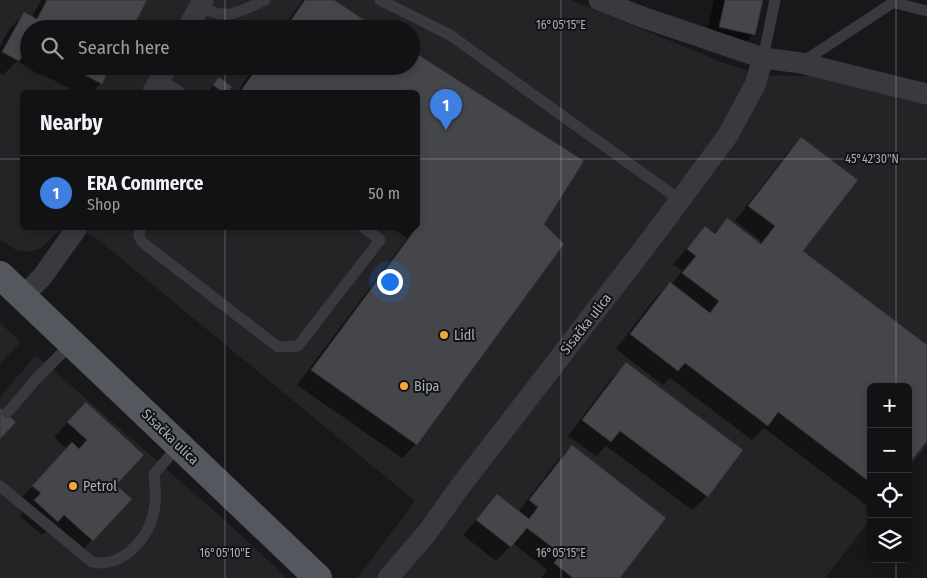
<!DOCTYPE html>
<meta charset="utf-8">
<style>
:root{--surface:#121214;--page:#1f2022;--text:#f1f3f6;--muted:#9c9ea0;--line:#313234;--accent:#2563eb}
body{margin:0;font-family:"Fira Sans Condensed",sans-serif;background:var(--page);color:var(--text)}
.controls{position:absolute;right:15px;bottom:15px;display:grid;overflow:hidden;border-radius:8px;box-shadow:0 2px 8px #0003}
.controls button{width:45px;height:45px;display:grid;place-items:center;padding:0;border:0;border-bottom:1px solid var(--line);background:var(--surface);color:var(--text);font:25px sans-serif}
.you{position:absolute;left:389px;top:281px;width:18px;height:18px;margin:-12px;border:4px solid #fff;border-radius:50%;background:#1a73e8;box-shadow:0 0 0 8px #1a73e833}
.badge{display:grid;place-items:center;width:32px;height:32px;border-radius:50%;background:var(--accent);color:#fff;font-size:16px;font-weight:700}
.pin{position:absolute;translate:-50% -41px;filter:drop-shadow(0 1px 2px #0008)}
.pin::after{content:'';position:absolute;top:26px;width:18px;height:15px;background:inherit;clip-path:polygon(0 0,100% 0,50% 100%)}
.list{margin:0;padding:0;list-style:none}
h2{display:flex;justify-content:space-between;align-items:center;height:65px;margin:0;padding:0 20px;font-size:21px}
h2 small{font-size:16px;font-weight:400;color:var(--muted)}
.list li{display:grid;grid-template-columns:32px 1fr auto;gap:15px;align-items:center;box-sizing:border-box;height:75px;padding:0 20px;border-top:1px solid var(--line)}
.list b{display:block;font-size:19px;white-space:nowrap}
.list p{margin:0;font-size:16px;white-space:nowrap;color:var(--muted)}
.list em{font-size:16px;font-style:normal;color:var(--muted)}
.icon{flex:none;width:28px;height:28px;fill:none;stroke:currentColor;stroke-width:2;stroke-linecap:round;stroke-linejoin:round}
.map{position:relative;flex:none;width:927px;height:578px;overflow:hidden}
.search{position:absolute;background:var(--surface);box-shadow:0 2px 8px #0003;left:20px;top:20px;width:400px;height:55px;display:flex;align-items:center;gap:12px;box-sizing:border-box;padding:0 18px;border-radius:28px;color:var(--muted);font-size:19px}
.panel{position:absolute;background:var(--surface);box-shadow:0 2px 8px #0003;left:20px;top:90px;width:400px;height:140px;border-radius:8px}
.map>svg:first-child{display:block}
.built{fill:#242427;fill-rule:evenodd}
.shadow{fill:#0007}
.building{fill:#44464a;stroke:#323236}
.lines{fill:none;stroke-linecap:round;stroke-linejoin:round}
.service{stroke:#393a3f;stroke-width:11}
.minor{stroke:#393a3f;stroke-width:21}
.primary{stroke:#55575e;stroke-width:28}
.ticks{fill:none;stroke:#aab0b9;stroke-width:1;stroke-opacity:0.45}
.poi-dot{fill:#f1a739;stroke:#131315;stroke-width:2}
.labels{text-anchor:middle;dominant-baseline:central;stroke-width:4;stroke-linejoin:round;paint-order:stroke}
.street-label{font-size:14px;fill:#aab0b9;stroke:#131315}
.poi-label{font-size:14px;fill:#aab0b9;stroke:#131315;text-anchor:start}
.ticks-label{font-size:12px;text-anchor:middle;fill:#aab0b9;stroke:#131315;stroke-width:4;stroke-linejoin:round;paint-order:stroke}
</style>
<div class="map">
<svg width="927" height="578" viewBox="0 0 927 578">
<rect width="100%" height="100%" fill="#18181a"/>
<g class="built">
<path d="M0 0H571L724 63 763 75 813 76 927 104V445L908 470V387H871V519L825 578H357L415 501 96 238 75 228H418V92H22V228H62L41 248 28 252 16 250 0 240ZM29 29H411V66H29Z"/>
<path d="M0 323 21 342 0 363Z"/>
<path d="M36 355 229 524 287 578H0V397Z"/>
</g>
<g class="shadow">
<path d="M41 0H146L29 29V66H110L101 83 92 92H76L17 61 3 75 0 73V46L10 28 24 14 31 18Z"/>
<path d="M303 0H331L376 29H282Z"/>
<path d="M714 0H761L754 34 739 49 705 41Z"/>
<path d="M255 66H411L542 224 416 444 402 458 297 385 407 238 392 228H418V92H237Z"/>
<path d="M216 83 230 87 226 92H214L210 89Z"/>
<path d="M801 139V251L927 346V438L908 387H871L870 508 764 428 752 440 670 378 663 385 616 349 655 298 670 283 671 285 682 271 673 264 705 228 713 234 727 219 759 243 761 241 735 221 787 153Z"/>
<path d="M626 364 707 496 692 510 606 446 596 456 568 436 611 379Z"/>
<path d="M71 418 142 455 114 485 130 499 78 555 49 529 42 535 20 516 27 508 18 501 67 449 54 437Z"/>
<path d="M572 447 618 578H541L547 570 513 543 496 561 463 535 497 495 518 512 557 461Z"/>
</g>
<g class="building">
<path d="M47 0H147L132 29H29V45L19 61 2 52 24 12 37 19Z"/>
<path d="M305 0H334L378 29H285Z"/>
<path d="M725 0H763L755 35 719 27Z"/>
<path d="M411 50 584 161 544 224 564 244 417 445 311 370 420 223 418 221V92L241 91 258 66H411Z"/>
<path d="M68 66H111L102 84Z"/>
<path d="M219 77 232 87 227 92H222L213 85Z"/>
<path d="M801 137 858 180 803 251 927 345V441L908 465V387H871V483L778 412 768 426 685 363 678 371 630 334 670 282 710 313 719 301 682 273 696 256 687 249 705 226 715 234 727 218 761 244 775 226 748 206Z"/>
<path d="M626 362 743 450 708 497 620 431 611 442 582 420Z"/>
<path d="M86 402 144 455 116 485 132 499 93 541 64 515 58 522 34 500 41 493 32 486 72 442 79 449 87 440 67 422Z"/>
<path d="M0 408 16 422 0 439Z"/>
<path d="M572 445 666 518 620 578H573L554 563 561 554 527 528 511 547 476 520 497 494 529 519 538 507 529 500Z"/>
</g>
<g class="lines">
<g class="service">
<path d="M380 0 450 35 680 200"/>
<path d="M895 3 927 11"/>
<path d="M200 6C227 22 238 12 265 0"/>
<path d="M763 58 775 0"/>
<path d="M801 63 897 0"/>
<path d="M160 79 180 92"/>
<path d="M140 228 139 236 142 242 278 347 298 346 380 240 364 228"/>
<path d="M7 413 38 377 72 343"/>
<path d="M0 486 92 562C124 569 152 535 155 505 156 495 155 484 154 474L179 445"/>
</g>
<g class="minor">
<path d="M599 0 642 17 763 58 801 63 927 94"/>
<path d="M187 29 203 0"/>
<path d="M153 92 167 66"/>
<path d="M23 296 42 277 77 228"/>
<path d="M388 578 427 533 459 488 658 230 728 135 755 85 763 58"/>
</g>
<path class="primary" d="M0 275 318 578"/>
</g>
<path class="ticks" d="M225 0V29M561 0V578M896 0V387M225 66V92M0 159H22M418 159H927M225 228V578M896 559V578"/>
<g class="poi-dot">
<circle cx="444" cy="335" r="5"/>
<circle cx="404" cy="386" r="5"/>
<circle cx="73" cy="486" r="5"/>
</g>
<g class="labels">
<g class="street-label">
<text transform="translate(586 324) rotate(-52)">Sisačka ulica</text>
<text transform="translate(170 437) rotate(44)">Sisačka ulica</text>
</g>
<g class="poi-label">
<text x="454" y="335">Lidl</text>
<text x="414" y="386">Bipa</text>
<text x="83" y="486">Petrol</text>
</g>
</g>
<g class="ticks-label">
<text x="561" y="29">16°05'15"E</text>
<text x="872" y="163">45°42'30"N</text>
<text x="225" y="557">16°05'10"E</text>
<text x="561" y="557">16°05'15"E</text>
</g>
</svg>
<div class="controls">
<button>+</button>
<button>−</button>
<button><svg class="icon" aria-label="locate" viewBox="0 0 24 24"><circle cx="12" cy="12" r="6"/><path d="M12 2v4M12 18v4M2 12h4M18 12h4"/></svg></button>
<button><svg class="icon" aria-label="layers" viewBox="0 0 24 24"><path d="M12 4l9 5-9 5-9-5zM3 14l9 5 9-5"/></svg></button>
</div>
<div class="you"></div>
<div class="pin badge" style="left:446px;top:130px;background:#3f7fe0">1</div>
<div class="search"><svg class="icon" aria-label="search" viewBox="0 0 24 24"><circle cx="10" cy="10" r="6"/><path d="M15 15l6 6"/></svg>Search here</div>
<section class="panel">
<h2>Nearby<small></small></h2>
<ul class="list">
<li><span class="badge" style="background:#3f7fe0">1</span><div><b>ERA Commerce</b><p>Shop</p></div><em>50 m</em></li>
</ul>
</section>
</div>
